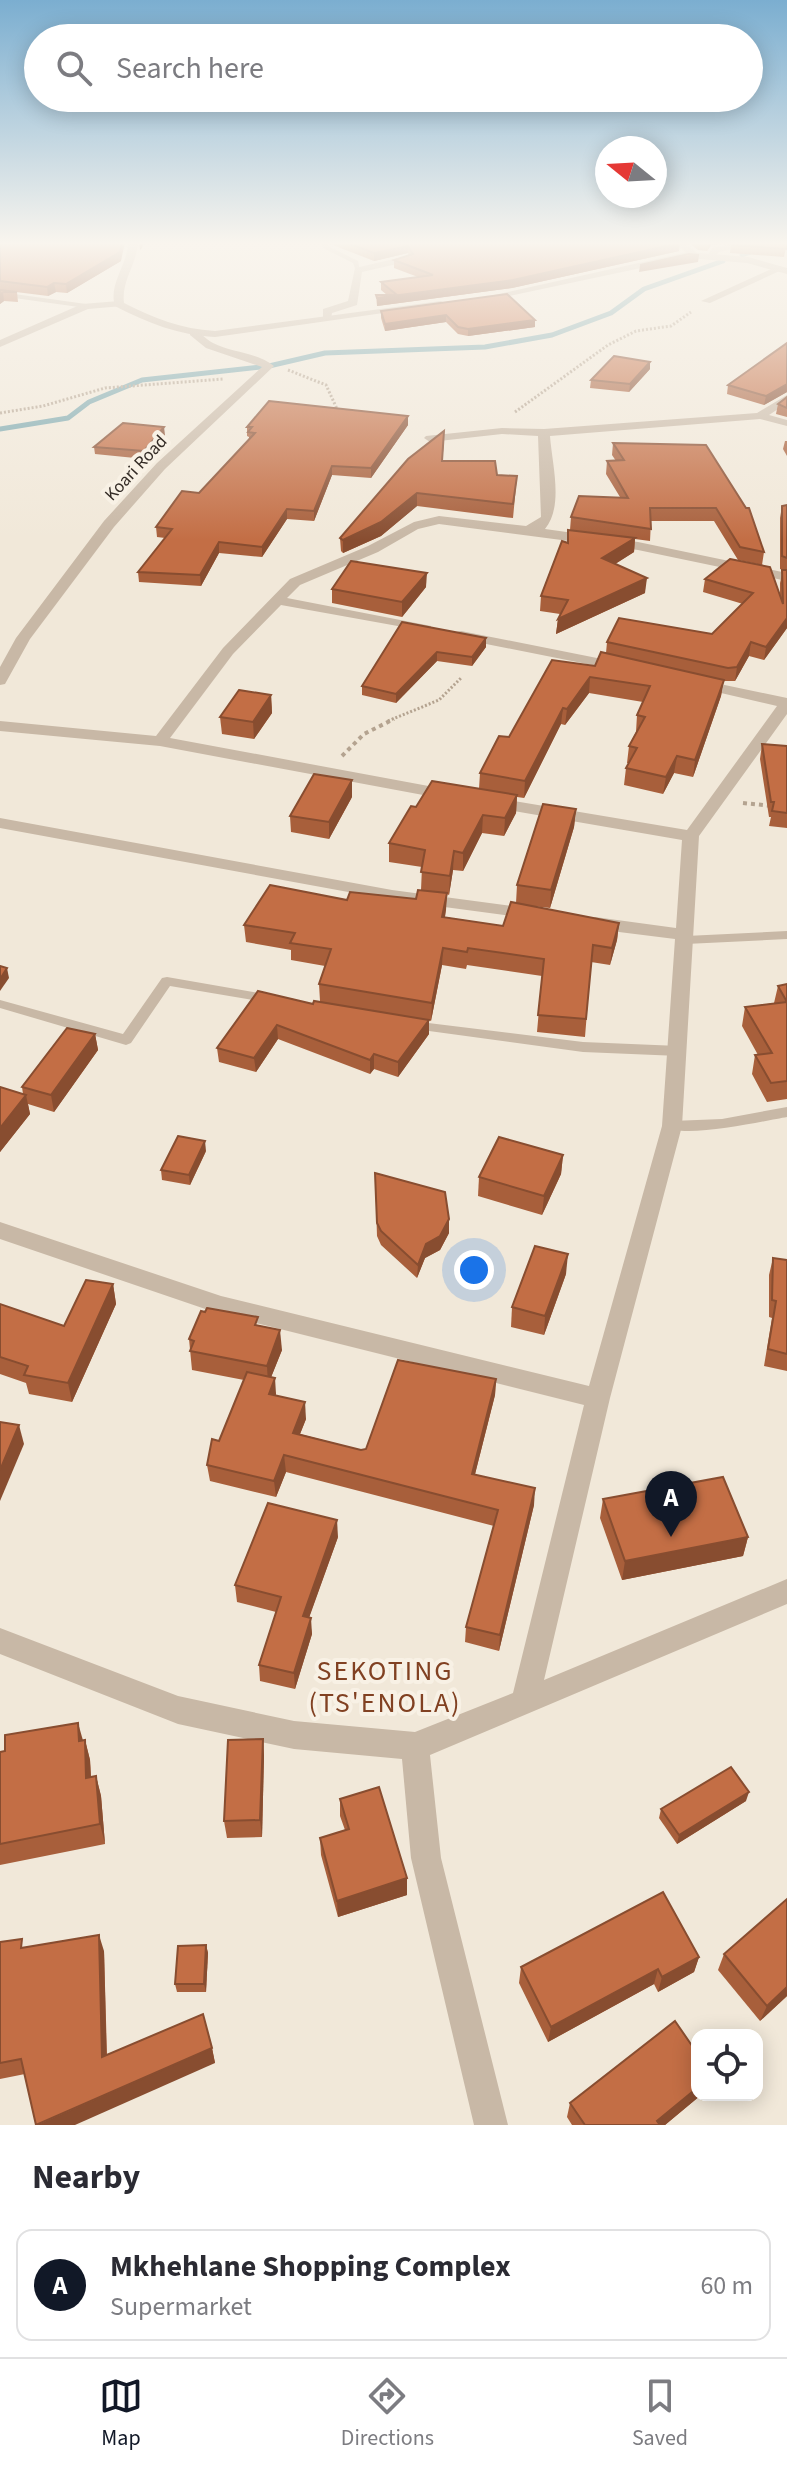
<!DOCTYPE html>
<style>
:root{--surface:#fff;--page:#f2f2f3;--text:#2b2b33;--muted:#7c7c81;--line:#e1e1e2;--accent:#111827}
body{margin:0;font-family:"Source Sans 3",sans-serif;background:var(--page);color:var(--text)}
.controls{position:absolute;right:24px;bottom:24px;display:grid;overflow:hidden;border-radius:16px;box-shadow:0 4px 20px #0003}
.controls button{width:72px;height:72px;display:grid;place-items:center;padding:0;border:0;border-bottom:2px solid var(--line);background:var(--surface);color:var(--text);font:40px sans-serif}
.compass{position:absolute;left:595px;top:136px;width:72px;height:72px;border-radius:50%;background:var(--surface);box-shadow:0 4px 20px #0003;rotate:288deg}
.you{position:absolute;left:474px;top:1270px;width:28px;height:28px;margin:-20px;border:6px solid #fff;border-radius:50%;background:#1a73e8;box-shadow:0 0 0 12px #1a73e833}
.badge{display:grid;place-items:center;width:52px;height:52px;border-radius:50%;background:var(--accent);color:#fff;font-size:26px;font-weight:700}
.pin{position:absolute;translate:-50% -66px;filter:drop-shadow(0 2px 4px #0008)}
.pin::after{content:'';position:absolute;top:42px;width:28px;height:24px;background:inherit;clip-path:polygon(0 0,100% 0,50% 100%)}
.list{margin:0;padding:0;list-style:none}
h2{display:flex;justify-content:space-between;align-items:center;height:104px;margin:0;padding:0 32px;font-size:34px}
h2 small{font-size:26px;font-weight:400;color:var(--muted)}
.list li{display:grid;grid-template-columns:52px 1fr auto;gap:24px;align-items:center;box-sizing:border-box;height:112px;margin:0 16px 16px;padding:0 16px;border:2px solid var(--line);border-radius:16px}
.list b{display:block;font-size:30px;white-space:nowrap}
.list p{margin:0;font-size:26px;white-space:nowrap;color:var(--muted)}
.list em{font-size:26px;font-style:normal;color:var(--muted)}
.icon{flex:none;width:44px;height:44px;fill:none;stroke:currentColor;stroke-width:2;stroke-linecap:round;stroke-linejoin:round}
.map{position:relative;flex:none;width:787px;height:2125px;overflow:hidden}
.search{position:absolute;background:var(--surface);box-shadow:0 4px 20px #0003;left:24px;right:24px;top:24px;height:88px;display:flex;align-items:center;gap:20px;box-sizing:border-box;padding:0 28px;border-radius:44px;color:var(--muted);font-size:30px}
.sheet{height:232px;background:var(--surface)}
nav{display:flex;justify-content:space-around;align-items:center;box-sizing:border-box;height:112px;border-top:2px solid var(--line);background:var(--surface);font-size:22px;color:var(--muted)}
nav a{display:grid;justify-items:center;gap:4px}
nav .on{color:var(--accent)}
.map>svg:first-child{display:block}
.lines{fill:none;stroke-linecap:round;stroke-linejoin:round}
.stream{stroke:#79a6ad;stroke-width:5}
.path-far1{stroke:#b4a390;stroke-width:3;stroke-dasharray:2 2;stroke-linecap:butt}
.path{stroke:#b4a390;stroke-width:4;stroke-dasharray:4 4;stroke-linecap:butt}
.service{fill:#c8b8a6;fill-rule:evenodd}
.minor{fill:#c8b8a6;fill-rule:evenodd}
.tertiary{fill:#c8b8a6;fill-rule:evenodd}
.wall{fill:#a85f3b}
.shaded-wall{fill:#884d30}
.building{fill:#c36e45;stroke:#884d30;stroke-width:2}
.labels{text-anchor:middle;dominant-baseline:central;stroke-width:8;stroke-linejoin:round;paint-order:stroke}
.far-street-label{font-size:18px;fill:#342c26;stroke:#f8f1e5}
.near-neighbourhood-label{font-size:28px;letter-spacing:2px;fill:#814122;stroke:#f8f1e5}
</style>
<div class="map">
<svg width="787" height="2125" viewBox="0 0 787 2125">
<rect width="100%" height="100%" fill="#f1e8d9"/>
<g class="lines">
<g class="stream">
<path d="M742 255 778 242"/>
<path d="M0 429 68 418 89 402 142 380 269 366 325 353 485 347 552 335 611 313 644 289 723 261"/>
</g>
<g class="path-far1">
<path d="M288 370 326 385 338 411"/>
<path d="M515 412 608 345 636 331 671 326 691 312"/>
<path d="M0 413 43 406 105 388 223 379"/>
<path d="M388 721 439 700 461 678"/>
</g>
<g class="path">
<path d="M342 756 364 734 394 719"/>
<path d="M743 803 773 806"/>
</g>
<g class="service">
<path d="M321 242H327L328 246 358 261 360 271H356L353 263 323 248Z"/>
<path d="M0 292 86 304 89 306 86 308 0 296Z"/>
<path d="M787 931V939L686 944 680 940 686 936Z"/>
<path d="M167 977 270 995 277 999 270 1003 170 986 131 1043 126 1045 0 1008V1000L123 1034 162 978Z"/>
<path d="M412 1021 583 1042 679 1046 686 1051 679 1056 583 1052 407 1028 405 1025Z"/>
<path d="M787 1107V1117C764 1121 680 1140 665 1126L672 1121 722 1119Z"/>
</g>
<g class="minor">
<path d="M674 242H684L699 255 691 257Z"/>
<path d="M742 242H763L719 252 713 258 708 255 712 248Z"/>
<path d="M407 256 410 261 362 272 357 305 332 313 331 319H323V309L348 301 355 268Z"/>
<path d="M778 266 786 268 710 303 701 301Z"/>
<path d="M119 301 123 302V306L88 309 0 347V340L82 304Z"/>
<path d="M190 331C200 330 204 338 213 343 232 353 257 352 274 366L165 469 114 527 30 639 5 684 0 685V667L16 638 104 521 157 463 262 367 206 348 190 335Z"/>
<path d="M787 395V403L769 415 787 420V426L760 419 550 436C552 464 564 506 545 529L638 542 787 573V581L638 550 439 524 418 529 378 552 300 585 287 598 426 625 431 626V632L281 605 233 654 170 738 450 790 458 795 456 798 450 800 160 746 0 731V721L156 736 223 648 290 579 368 546 414 522 439 516 526 526 541 517 538 436 502 434 430 442 424 438 426 436 502 428 544 429 757 413Z"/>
<path d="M461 631 622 663 629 667 622 671 456 638V632Z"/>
<path d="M696 679 787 698V714L699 836 682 1126 610 1398 544 1680 787 1579V1604L430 1755 441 1858 508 2125H474L411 1858 402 1759 294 1749 178 1724 0 1654V1628L178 1696 294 1721 415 1732 513 1693 584 1405 220 1314 0 1239V1222L221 1296 589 1386 662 1126 675 939 595 929 586 923 595 917 676 928 682 840 490 807 482 802 490 797 687 830 777 706 691 686 689 683Z"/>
<path d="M0 818 392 890 535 909 544 914 535 919 392 900 0 828Z"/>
</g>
<g class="tertiary">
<path d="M128 242H138C137 264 121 281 124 303 154 318 181 329 215 331L441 301 446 304 215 337C178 335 148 323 115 306 108 284 128 265 128 242Z"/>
<path d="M688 252 748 257 787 268V274L747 263 688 258 481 302 476 299Z"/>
</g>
</g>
<g class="wall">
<path d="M0 242 121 261 67 293 56 292 48 296 8 291 17 292 18 302 4 301 0 304Z"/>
<path d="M331 242H679V251L512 288 377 306 376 295H387L381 290V282L418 277 394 268V260L409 256 408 253 374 261 333 245Z"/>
<path d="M688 242H725L711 245 707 251 698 250Z"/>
<path d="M787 242 784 257 730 253 731 245Z"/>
<path d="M381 311 535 320V327L468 336 458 334 446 322 385 331 381 318Z"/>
<path d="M787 343V392L764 405 727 394 728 385Z"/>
<path d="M650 369 629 392 590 388 591 380Z"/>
<path d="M787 397V417L776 414 778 404Z"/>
<path d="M408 425 371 478 332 475 314 521 287 519 262 557 219 553 201 586 139 582 138 572 165 538 157 537 156 527 199 493 249 440V437L247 436V427Z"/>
<path d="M165 435 145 459 95 454 94 447Z"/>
<path d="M785 441H787V456L783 449Z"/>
<path d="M613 443 706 445 764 552 762 565 738 560 714 521H651L650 541 635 539 634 552 615 564 645 593 556 634 558 619 560 614 540 611 541 596 567 542 568 530H570L571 517 620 497 606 474 607 461H616L612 455Z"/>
<path d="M444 444 442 461 497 475 517 476 513 518 417 506 381 536 343 553 341 551 340 538Z"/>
<path d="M787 505V628L764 660 749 656 735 681H723L721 696 693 777 674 773 663 794 624 785 626 768 629 763H627L629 746 636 732 637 715 643 702 589 693 565 725 561 724 524 798 517 797 516 813 504 836 482 833 463 871 453 870 449 895 447 894 445 917 503 926 516 903 517 885 576 809 574 827 550 908 523 905 619 923 617 940 610 965 591 962 585 1037 537 1032 542 976 467 965 466 969 442 965 431 1021 429 1020V1034L398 1077 374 1069 370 1074 278 1039 256 1072 219 1062 217 1048 320 1001 319 984 325 966 291 960V950L246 942 244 925 347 900 416 899 421 890 422 867 389 862V843L416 807 479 789 480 773 509 737 595 666 606 653 607 642 712 634 743 604 703 592 705 579 780 598V583L783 570 780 569V518L782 506Z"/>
<path d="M426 587 402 617 332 603V589Z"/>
<path d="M402 622 486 638V647L472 666 437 661 396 703 362 695V686Z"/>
<path d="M271 695 272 713 254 739 222 734 220 717Z"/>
<path d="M762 744 787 746V828L769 826 771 817H769L760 759Z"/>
<path d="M352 797 329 839 291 832 290 816Z"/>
<path d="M787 984V1099L767 1102 752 1074 755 1055H758L742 1026 745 1007 774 1003 778 986Z"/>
<path d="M95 1034 98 1050 54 1112 28 1104 30 1114 0 1152V1087L23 1094 22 1087Z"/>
<path d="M206 1151 190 1185 162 1180 161 1170Z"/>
<path d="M563 1155 561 1174 542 1215 478 1196 479 1177Z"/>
<path d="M375 1173 449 1233 440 1250 425 1258 417 1278 381 1245 377 1236Z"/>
<path d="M773 1258 787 1260V1371L764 1366 772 1318 769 1317V1275Z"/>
<path d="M566 1274 544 1335 511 1327 512 1307Z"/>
<path d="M113 1284 116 1304 72 1402 29 1394 26 1383 0 1374V1304L64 1326Z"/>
<path d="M259 1326 282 1350 271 1377 276 1395 306 1419 300 1434 361 1450 366 1449 496 1379 495 1395 475 1474 534 1505 499 1651 465 1642 466 1627 494 1526 286 1472 276 1497 210 1481 207 1465 219 1441 244 1380 192 1370 189 1339Z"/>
<path d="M603 1499 748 1537 743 1556 622 1580 600 1518Z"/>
<path d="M338 1537 309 1617 312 1634 295 1689 260 1681 259 1665 276 1612 237 1602 235 1585Z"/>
<path d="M263 1739 264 1756 262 1837 227 1838 224 1821Z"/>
<path d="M85 1740 90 1760 91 1777 96 1776 101 1796 105 1844 0 1865V1752Z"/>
<path d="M340 1799 407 1878V1895L338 1917 321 1855 320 1838 345 1830 340 1816Z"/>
<path d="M746 1801 677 1844 659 1818 661 1809Z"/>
<path d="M0 1942 25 1948 104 1951 107 2055 212 2048 215 2063 25 2074 0 2079Z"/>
<path d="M206 1945 208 1953 206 1992H177L175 1984Z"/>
<path d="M724 1954 787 1996 760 2021 718 1970Z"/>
<path d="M699 1957 694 1972 658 1992 654 1984 548 2042 519 1983 521 1967Z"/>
<path d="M701 2095 665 2125H572L567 2117 570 2103Z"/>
</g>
<g class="shaded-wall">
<path d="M122 242H125L121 261 67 293 66 284Z"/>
<path d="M139 242H144L142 248 140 250Z"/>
<path d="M709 242H725L711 245 707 251Z"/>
<path d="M680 243 679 251 512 288 377 306V298Z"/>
<path d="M408 246V253L374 261V253Z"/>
<path d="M699 255 698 262 639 272 640 265Z"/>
<path d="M54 283 56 292 48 296 47 287Z"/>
<path d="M3 292 4 301 0 304V294Z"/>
<path d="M446 315V322L385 331V324Z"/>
<path d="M535 320V327L468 336V329Z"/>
<path d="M650 362V369L629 392 630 384Z"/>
<path d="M787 384V392L764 405 766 396Z"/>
<path d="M408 416V425L371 478V468Z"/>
<path d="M164 427 165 435 145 459 144 451Z"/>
<path d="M332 466V475L314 521V511Z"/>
<path d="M417 493V506L381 536 343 553V540Z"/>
<path d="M287 509V519L262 557V547Z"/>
<path d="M635 538 634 552 601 573 602 558Z"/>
<path d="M219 542V553L201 586 200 575Z"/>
<path d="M427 573 426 587 402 617V602Z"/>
<path d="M647 578 645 593 556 634 558 619Z"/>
<path d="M787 618V628L764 660 766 647Z"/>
<path d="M486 638V647L472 666V657Z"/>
<path d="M751 642 749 656 735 681 737 667Z"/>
<path d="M437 652V661L396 703V694Z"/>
<path d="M590 677 589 693 565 725 567 709Z"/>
<path d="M724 680 721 696 693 777 695 760Z"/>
<path d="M271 695 272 713 254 739 253 722Z"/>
<path d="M563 708 561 724 524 798 525 781Z"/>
<path d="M677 756 674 773 663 794 666 777Z"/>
<path d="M352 780V797L329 839V822Z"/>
<path d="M517 795 516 813 504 836 505 818Z"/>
<path d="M576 809 574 827 550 908 551 890Z"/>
<path d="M483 815 482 833 463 871V853Z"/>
<path d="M454 851 453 870 449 895 450 876Z"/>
<path d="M447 893 446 910 442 934V917Z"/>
<path d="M619 923 617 940 610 965 612 948Z"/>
<path d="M443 948 442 965 431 1021 432 1003Z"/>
<path d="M7 968 9 978 0 991V979Z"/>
<path d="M429 1020V1034L398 1077V1062Z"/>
<path d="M277 1025 278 1039 256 1072 254 1058Z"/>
<path d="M95 1034 98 1050 54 1112 51 1095Z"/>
<path d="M374 1054V1069L370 1074V1060Z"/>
<path d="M26 1095 30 1114 0 1152V1128Z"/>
<path d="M205 1141 206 1151 190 1185 189 1175Z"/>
<path d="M563 1155 561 1174 542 1215 544 1196Z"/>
<path d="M449 1219V1233L440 1250 425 1258 417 1278 418 1265 426 1244Z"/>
<path d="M568 1254 566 1274 544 1335 545 1316Z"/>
<path d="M113 1284 116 1304 72 1402 68 1383Z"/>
<path d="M280 1330 282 1350 268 1385 267 1366Z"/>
<path d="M275 1378 276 1394 270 1410 269 1394Z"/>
<path d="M496 1379 495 1395 471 1490 472 1474Z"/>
<path d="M305 1402 306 1419 294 1449 293 1433Z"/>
<path d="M19 1425 24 1444 0 1501V1470Z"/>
<path d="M284 1455 286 1472 276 1497 274 1481Z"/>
<path d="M535 1488 534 1505 499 1651 500 1635Z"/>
<path d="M337 1520 338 1537 304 1632 303 1616Z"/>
<path d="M748 1537 743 1556 622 1580 625 1561Z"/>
<path d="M311 1618 312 1634 295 1689 294 1673Z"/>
<path d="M78 1723 84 1744 79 1741Z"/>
<path d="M263 1739 264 1756 262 1837 260 1820Z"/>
<path d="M85 1740 90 1760 92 1799 86 1778Z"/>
<path d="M96 1776 101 1796 105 1844 100 1824Z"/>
<path d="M749 1792 746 1801 677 1844 679 1835Z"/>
<path d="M407 1878V1895L338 1917 337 1901Z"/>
<path d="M99 1935 104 1951 107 2072 102 2057Z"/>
<path d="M206 1945 208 1953 206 1992 204 1984Z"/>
<path d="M699 1957 694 1972 658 1992 662 1977Z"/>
<path d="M658 1969 654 1984 548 2042 551 2027Z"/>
<path d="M787 1987V1996L760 2021 767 2006Z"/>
<path d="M212 2048 215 2063 75 2125H37Z"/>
<path d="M697 2088V2095H701L665 2125H656L657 2121Z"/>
</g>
<g class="building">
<path d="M0 242H122L120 252 66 284 54 283 47 287 0 281Z"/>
<path d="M345 242H679L680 243 513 280 377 298 376 295H397L381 282 433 275 394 260 413 254 408 246 374 253Z"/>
<path d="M743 242H787V249L731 245Z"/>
<path d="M689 254 699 255 640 265Z"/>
<path d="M0 290 17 292H3L0 294Z"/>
<path d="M507 294 535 320 468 329 458 327 446 315 385 324 381 311Z"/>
<path d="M787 343V384L766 396 728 385Z"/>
<path d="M614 356 650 362 630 384 591 380Z"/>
<path d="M787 397V408L778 404Z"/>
<path d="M269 401 408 416 371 468 332 466 314 511 287 509 262 547 219 542 200 575 138 572 172 529 156 527 182 491 199 493 255 433 248 432 252 427H247Z"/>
<path d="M123 423 164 427 144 451 94 447Z"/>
<path d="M444 431 442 461H495L497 475 517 476 513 504 417 493 381 522 343 540 340 538 408 459Z"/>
<path d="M613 443 706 445 746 508H749L764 552 740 547 716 508H650L651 529 571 517 579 496 628 498 607 461 624 460Z"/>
<path d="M787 505V558L782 556V506Z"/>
<path d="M568 530 635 538 602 558 647 578 558 619 568 600 541 596 562 541 568 543Z"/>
<path d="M730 559 770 567 783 604 782 570H787V618L766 647 751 642 737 667 728 668 607 642 619 618 712 634 753 593 705 579Z"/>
<path d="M351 561 427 573 402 602 332 589Z"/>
<path d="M402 622 486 638 472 657 437 652 396 694 362 686Z"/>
<path d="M601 652 724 680 695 760 677 756 666 777 626 768 637 748 629 746 645 717 637 715 650 686 590 677 567 709 563 708 525 781 480 773 499 736 509 737 552 660 595 666Z"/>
<path d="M239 690 271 695 253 722 220 717Z"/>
<path d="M762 744 787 746V813L772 811 774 802H771Z"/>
<path d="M314 774 352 780 329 822 290 816Z"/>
<path d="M432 781 517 795 505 818 483 815 463 853 454 851 450 876 421 872 425 850 389 843 411 806 416 807Z"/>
<path d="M543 804 576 809 551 890 517 885Z"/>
<path d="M270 885 347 900 350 892 416 899 418 890 447 893 442 917 503 926 511 902 619 923 612 948 593 945 586 1019 538 1015 544 959 468 948 467 952 443 948 432 1003 319 984 331 949 290 943 295 933 244 925Z"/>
<path d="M0 966 7 968 0 979Z"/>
<path d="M787 984V1081L771 1083 755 1055 772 1053 745 1007 787 1002 778 986Z"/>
<path d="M258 991 313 1004 314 1001 429 1020 398 1062 374 1054 370 1060 277 1025 254 1058 217 1048Z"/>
<path d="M67 1028 95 1034 51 1095 22 1087Z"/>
<path d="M0 1087 26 1095 0 1128Z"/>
<path d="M178 1136 205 1141 189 1175 161 1170Z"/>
<path d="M499 1137 563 1155 544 1196 479 1177Z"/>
<path d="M375 1173 445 1192 449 1219 440 1236 426 1244 418 1265 381 1231 377 1223Z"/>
<path d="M535 1246 568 1254 545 1316 512 1307Z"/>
<path d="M773 1258 787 1260V1354L768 1349 776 1301 772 1300Z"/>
<path d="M86 1280 113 1284 68 1383 24 1375 28 1366 0 1357V1304L64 1326Z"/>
<path d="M207 1308 258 1317 255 1325 280 1330 267 1366 190 1351 194 1341 189 1339 201 1311 205 1312Z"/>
<path d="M398 1360 496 1379 472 1474 535 1488 500 1635 466 1627 498 1510 284 1455 274 1481 207 1465 212 1439 219 1441 247 1372 275 1378 269 1394 305 1402 293 1433 361 1450 366 1449Z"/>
<path d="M0 1422 19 1425 0 1470Z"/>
<path d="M723 1477 748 1537 625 1561 603 1499Z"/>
<path d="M268 1503 337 1520 303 1616 311 1618 294 1673 259 1665 281 1597 235 1585Z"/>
<path d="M78 1723 79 1741 85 1740 86 1778 96 1776 100 1824 0 1844V1752L5 1751V1735Z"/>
<path d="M263 1739 260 1820 224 1821 228 1740Z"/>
<path d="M731 1767 749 1792 679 1835 661 1809Z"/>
<path d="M379 1787 407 1878 337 1901 320 1838 349 1829 340 1799Z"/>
<path d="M663 1892 699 1957 662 1977 658 1969 551 2027 521 1967Z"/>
<path d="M787 1899V1987L767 2006 724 1954Z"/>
<path d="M99 1935 102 2057 203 2014 212 2048 36 2125 21 2059 0 2063V1942L22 1939 21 1948Z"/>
<path d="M206 1945 204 1984H175L178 1946Z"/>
<path d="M675 2021 697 2053V2088L657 2121 660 2125H585L570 2103Z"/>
</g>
<linearGradient id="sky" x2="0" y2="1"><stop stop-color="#7baed0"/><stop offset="0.45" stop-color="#f9f5ee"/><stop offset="1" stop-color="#f9f5ee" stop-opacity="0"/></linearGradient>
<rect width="787" height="540" fill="url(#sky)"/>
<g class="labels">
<g class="far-street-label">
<text transform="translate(136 468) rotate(-47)">Koari Road</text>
</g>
<g class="near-neighbourhood-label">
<text x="385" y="1671">SEKOTING<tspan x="385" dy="32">(TS'ENOLA)</tspan></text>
</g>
</g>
</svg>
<div class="controls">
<button><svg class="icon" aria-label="locate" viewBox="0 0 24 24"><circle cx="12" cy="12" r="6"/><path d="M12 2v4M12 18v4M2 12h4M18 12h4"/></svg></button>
</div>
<svg class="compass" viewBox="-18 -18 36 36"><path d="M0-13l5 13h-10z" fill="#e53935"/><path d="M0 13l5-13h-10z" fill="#7c7c81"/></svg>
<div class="you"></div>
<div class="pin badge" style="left:671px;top:1537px">A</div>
<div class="search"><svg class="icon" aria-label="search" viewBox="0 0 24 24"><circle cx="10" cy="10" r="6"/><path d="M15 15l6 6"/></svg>Search here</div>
</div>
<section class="sheet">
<h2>Nearby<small></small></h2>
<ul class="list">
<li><span class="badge">A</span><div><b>Mkhehlane Shopping Complex</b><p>Supermarket</p></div><em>60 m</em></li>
</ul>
</section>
<nav>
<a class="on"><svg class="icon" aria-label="map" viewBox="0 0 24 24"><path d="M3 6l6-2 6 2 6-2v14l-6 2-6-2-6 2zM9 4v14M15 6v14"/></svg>Map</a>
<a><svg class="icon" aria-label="directions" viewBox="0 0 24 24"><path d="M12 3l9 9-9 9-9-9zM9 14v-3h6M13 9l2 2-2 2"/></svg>Directions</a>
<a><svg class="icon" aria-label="saved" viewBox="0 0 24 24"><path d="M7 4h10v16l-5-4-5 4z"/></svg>Saved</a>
</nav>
